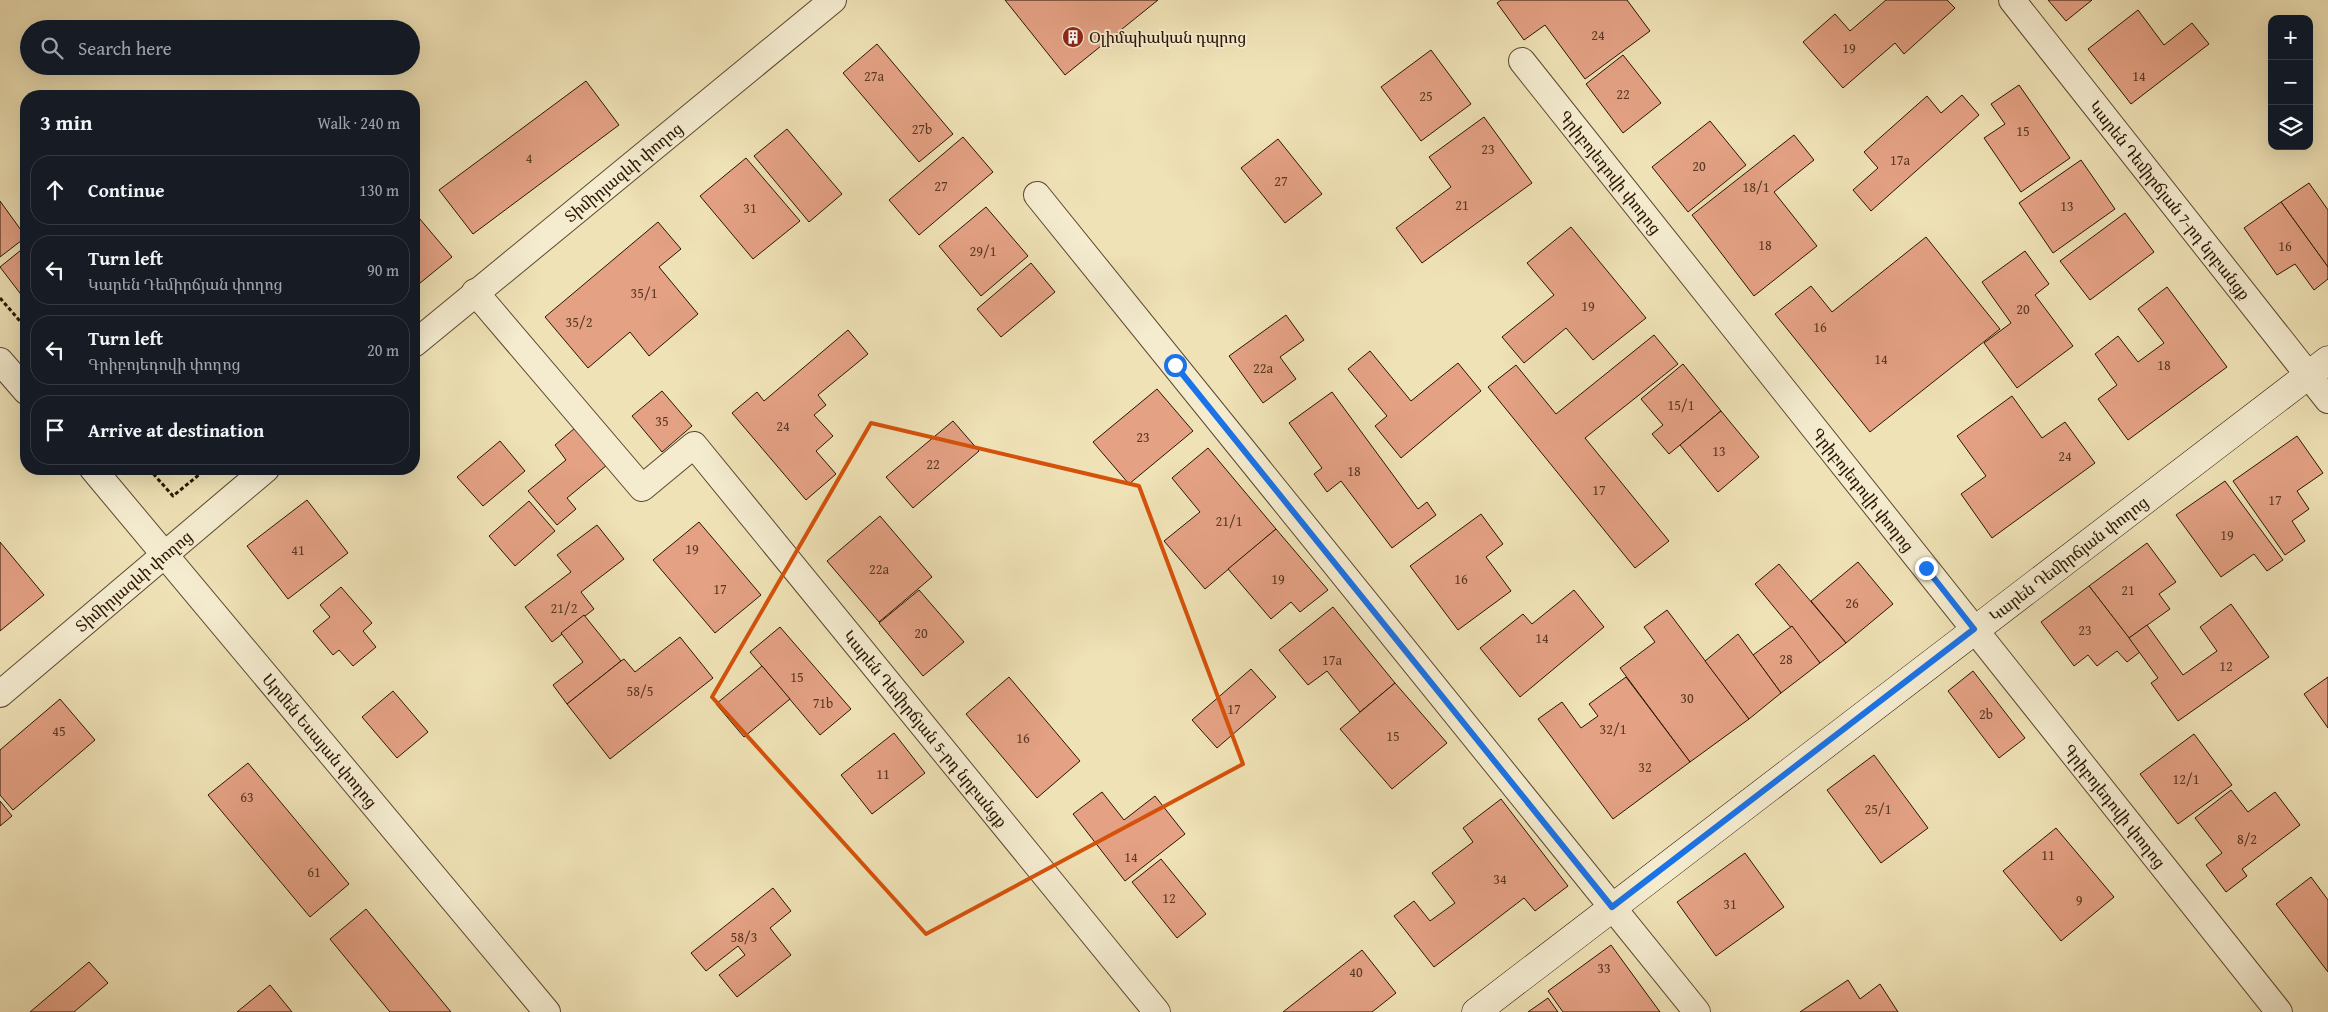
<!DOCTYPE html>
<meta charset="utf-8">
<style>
:root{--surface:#171b24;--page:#242831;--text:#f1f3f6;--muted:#9ea1a6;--line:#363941}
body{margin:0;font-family:"Gentium Book Plus","Noto Serif Armenian",serif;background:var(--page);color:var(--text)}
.controls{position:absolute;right:15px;top:15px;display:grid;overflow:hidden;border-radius:10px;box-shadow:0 5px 20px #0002}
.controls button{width:45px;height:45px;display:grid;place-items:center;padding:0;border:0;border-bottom:1px solid var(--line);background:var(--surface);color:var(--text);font:25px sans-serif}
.stop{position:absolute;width:15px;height:15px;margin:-11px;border:4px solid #1a73e8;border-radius:50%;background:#fff}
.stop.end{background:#1a73e8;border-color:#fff;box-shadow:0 1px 5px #0008}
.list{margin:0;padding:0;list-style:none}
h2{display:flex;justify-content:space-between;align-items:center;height:65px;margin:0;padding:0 20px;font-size:21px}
h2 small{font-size:16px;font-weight:400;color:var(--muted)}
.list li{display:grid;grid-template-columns:32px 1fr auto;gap:15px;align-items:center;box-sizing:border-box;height:70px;margin:0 10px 10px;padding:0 10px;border:1px solid var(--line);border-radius:20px}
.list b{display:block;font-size:19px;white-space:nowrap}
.list p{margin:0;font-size:16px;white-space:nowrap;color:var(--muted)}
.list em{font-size:16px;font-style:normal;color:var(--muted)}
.icon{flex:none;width:28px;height:28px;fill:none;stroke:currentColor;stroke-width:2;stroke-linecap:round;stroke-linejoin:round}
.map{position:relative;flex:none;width:2328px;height:1012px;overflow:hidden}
.search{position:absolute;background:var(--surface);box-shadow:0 5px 20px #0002;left:20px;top:20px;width:400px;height:55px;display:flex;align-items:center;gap:12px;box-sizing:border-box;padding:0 18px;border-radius:28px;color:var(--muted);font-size:19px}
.panel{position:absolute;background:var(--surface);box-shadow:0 5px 20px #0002;left:20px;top:90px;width:400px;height:385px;border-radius:20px}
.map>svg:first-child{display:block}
.building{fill:#e4a184;stroke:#2a1502}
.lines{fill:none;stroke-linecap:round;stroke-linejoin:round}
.street-casing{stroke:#5b482f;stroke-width:28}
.secondary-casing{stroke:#2a1502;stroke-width:29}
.path{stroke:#2a1502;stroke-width:3;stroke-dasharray:4 2.5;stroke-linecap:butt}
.street{stroke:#f5ecd0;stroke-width:26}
.secondary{stroke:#f5ecd0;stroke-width:28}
.route{stroke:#1a73e8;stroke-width:6}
.marked{fill:none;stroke:#d5520b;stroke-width:4;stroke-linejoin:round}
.labels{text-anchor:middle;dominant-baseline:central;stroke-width:4;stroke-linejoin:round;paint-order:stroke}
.number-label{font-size:14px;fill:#583822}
.poi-label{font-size:16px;fill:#2a1502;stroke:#f5ecd0;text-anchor:start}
.street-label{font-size:16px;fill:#2a1502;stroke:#f5ecd0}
</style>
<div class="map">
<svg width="2328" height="1012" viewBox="0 0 2328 1012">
<rect width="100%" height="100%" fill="#efe2b6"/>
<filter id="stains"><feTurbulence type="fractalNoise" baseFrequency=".004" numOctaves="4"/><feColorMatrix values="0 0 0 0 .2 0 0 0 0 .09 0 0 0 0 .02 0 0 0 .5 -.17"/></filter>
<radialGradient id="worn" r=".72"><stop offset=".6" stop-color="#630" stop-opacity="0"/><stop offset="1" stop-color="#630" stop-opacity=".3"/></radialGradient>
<g class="building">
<path d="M1005 0H1158L1065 75Z"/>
<path d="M1501 0H1627L1650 31 1585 79 1545 25 1524 40 1497 3Z"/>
<path d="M1886 0H1947L1955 8 1904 54 1895 43 1843 88 1803 42 1835 14 1850 31Z"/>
<path d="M2048 0H2092L2066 21Z"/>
<path d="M2138 10 2164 45 2192 23 2209 44 2131 104 2088 49Z"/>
<path d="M877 44 953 134 919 162 843 73Z"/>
<path d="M1431 50 1471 104 1421 141 1381 87Z"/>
<path d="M1623 55 1661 103 1623 133 1586 84Z"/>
<path d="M586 81 619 125 473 234 439 190Z"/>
<path d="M2019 85 2070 158 2021 192 1984 138 2005 124 1991 104Z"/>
<path d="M1962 95 1979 115 1871 211 1853 190 1878 168 1864 152 1927 96 1941 113Z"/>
<path d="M1484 117 1532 183 1422 263 1396 228 1451 187 1429 157Z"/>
<path d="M1710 121 1746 165 1688 212 1652 167Z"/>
<path d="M787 129 842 194 809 222 754 156Z"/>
<path d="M1794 135 1814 160 1774 192 1817 246 1754 296 1692 215Z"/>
<path d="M963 137 993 172 919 235 889 200Z"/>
<path d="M1278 139 1322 194 1285 223 1241 168Z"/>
<path d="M746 158 800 221 753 259 700 196Z"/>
<path d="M2081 160 2115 209 2053 253 2019 203Z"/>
<path d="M2309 183 2328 210V267L2281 202Z"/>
<path d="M0 201 26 237 0 257Z"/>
<path d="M2281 202 2328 267V279L2314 290 2295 264 2277 275 2244 228Z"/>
<path d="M986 207 1028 256 981 296 939 246Z"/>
<path d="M414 212 452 257 414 288Z"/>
<path d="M2125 213 2154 252 2090 300 2060 261Z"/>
<path d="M658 222 681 249 659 267 698 314 649 356 630 332 588 368 545 317Z"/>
<path d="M1571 227 1646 318 1593 360 1566 328 1524 363 1502 337 1554 295 1527 263Z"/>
<path d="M1926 237 2000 329 1870 432 1775 314 1811 286 1832 312Z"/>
<path d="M26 246V301L0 267Z"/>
<path d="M2025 251 2049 284 2035 295 2073 346 2017 388 1984 343 2011 323 1982 282Z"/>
<path d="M1031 263 1055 292 1001 337 977 309Z"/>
<path d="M2167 287 2227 367 2128 440 2098 399 2117 385 2095 354 2118 336 2138 362 2164 343 2138 309Z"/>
<path d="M1286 315 1304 340 1280 357 1296 379 1263 403 1229 356Z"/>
<path d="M848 330 868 354 818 395 826 405 814 415 833 436 816 451 836 474 806 500 732 413 757 392 764 401Z"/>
<path d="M1654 335 1678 364 1585 438 1669 541 1635 568 1488 387 1516 365 1556 414Z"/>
<path d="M1370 351 1411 401 1458 363 1481 391 1401 458 1375 426 1387 416 1348 369Z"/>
<path d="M1683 364 1721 411 1669 454 1652 434 1663 425 1641 399Z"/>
<path d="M1157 389 1193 431 1129 484 1093 442Z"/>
<path d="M662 391 692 426 662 452 632 416Z"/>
<path d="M1332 392 1418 509 1427 502 1436 515 1392 548 1341 481 1327 492 1314 474 1322 468 1289 423Z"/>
<path d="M2012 396 2042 438 2065 422 2095 463 1992 538 1961 494 1986 476 1957 436Z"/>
<path d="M1721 411 1759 457 1718 492 1680 445Z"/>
<path d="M953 421 979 451 913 508 886 477Z"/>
<path d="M575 428 607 465 567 498 576 509 557 525 528 491 566 460 555 445Z"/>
<path d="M2297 436 2323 473 2297 491 2309 509 2292 521 2305 541 2285 555 2233 481Z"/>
<path d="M500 441 525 471 483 506 457 477Z"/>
<path d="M1208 448 1276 529 1205 589 1164 541 1200 512 1172 478Z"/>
<path d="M2225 481 2283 560 2267 571 2254 554 2221 577 2176 515Z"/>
<path d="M307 500 348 553 288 599 247 546Z"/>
<path d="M529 501 555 531 515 566 489 536Z"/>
<path d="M1481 514 1503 544 1486 557 1511 591 1458 630 1410 566Z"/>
<path d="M880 516 932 577 879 622 827 561Z"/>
<path d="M699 522 761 595 715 633 653 560Z"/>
<path d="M597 525 624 559 581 592 594 609 552 642 525 607 571 572 557 555Z"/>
<path d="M1276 529 1328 590 1300 612 1291 602 1271 619 1228 569Z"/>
<path d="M0 542 44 595 0 631Z"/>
<path d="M2147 543 2176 582 2159 594 2170 609 2129 638 2089 586Z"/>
<path d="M1858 562 1893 604 1846 643 1811 601Z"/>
<path d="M1779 564 1846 643 1820 663 1755 584Z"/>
<path d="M2089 586 2140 652 2127 662 2117 651 2097 666 2088 655 2074 666 2041 622Z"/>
<path d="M341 587 372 623 363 631 376 647 353 666 339 650 333 655 313 631 330 617 320 605Z"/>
<path d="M919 590 964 642 923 676 879 623Z"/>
<path d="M1574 590 1604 627 1520 697 1480 648 1523 614 1532 624Z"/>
<path d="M2231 604 2269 657 2178 721 2151 683 2158 678 2129 638 2147 625 2183 675 2217 651 2200 627Z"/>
<path d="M1333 607 1395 683 1360 712 1327 671 1308 685 1279 650Z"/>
<path d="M1667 610 1749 719 1690 762 1620 668 1655 642 1644 627Z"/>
<path d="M584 615 621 661 567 704 553 685 583 662 561 633Z"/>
<path d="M1792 626 1820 663 1781 693 1753 655Z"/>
<path d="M780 627 851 709 820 735 750 652Z"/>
<path d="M1738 634 1781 693 1749 719 1705 661Z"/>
<path d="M680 637 713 678 610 759 567 704 621 661 624 659 635 672Z"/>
<path d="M762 666 790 699 744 737 716 704Z"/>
<path d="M1251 669 1276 697 1217 748 1192 720Z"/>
<path d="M1973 671 2025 738 1999 758 1948 691Z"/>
<path d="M1009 677 1080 761 1037 798 966 714Z"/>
<path d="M1626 677 1690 762 1613 819 1538 719 1562 702 1581 728 1598 716 1589 704Z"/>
<path d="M2328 677V728L2304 694Z"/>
<path d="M1395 683 1447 743 1392 789 1340 729Z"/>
<path d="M393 691 428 732 397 758 362 717Z"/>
<path d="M60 699 95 740 13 810 0 795V750Z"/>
<path d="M894 733 925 773 872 814 841 775Z"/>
<path d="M2194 734 2232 785 2178 824 2140 774Z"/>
<path d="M1874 755 1928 828 1881 863 1827 790Z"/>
<path d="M248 763 349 884 310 917 208 795Z"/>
<path d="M2231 790 2248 812 2275 792 2300 825 2242 869 2247 876 2226 892 2206 865 2222 853 2195 818Z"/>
<path d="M1102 792 1124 820 1155 796 1185 834 1125 881 1073 814Z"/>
<path d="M1501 799 1568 886 1535 911 1524 898 1434 967 1394 916 1414 901 1430 921 1455 903 1432 873 1473 842 1463 828Z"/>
<path d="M0 801 12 816 0 826Z"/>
<path d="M2056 828 2114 897 2061 941 2003 871Z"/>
<path d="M1745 853 1784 907 1716 956 1677 902Z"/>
<path d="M1161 859 1206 914 1177 938 1132 882Z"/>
<path d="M2311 877 2328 900V972L2276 904Z"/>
<path d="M773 888 791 911 770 928 791 955 737 997 719 975 745 955 738 946 706 971 691 953Z"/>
<path d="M366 909 451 1012H390L330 939Z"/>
<path d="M1611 945 1660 1012H1563L1548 991Z"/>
<path d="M1362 950 1396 993 1372 1012H1283Z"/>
<path d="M89 962 108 983 74 1012H30Z"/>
<path d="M1848 980 1860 999 1880 984 1898 1012H1800Z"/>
<path d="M270 985 292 1012H237Z"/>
<path d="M1548 998 1558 1012H1528Z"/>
</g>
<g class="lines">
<g class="street-casing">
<g id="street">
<path id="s1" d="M2012 0 2328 400"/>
<path id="s2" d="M1522 61 2279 1012"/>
<path d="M1037 195 1697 1012"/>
<path id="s3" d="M475 292 642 488 694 445 1157 1012"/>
<path id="s4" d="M414 344 833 0"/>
<path d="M0 361 26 391"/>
<path id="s5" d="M93 469 547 1012"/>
<path id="s6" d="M0 694 266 469"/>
</g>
</g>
<g class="secondary-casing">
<g id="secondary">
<path id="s7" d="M1476 1012 2328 360"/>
</g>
</g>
<g class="path">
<path d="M0 298 26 328"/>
<path d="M149 469 173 496 206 469"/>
</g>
<use href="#street" class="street"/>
<use href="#secondary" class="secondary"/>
</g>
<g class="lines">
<path class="route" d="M1175 365 1612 907 1974 629 1926 568"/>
</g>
<path class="marked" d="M871 423 1139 486 1243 764 926 934 712 697Z"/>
<defs>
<g id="building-disc" transform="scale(1.125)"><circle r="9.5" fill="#8f2418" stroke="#f5ecd0"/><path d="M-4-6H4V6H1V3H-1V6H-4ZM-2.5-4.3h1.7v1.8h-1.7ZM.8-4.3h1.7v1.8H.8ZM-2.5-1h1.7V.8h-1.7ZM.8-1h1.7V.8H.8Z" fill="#fff"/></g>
</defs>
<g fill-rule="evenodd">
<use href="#building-disc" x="1073" y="37"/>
</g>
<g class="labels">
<g class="number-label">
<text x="1598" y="35">24</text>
<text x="1849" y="48">19</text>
<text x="874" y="76">27a</text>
<text x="2139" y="76">14</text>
<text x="1623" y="94">22</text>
<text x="1426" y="96">25</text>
<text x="922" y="129">27b</text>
<text x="2023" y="131">15</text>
<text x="1488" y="149">23</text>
<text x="529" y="158">4</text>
<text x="1900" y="160">17a</text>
<text x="1699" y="166">20</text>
<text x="1281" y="181">27</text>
<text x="941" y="186">27</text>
<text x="1756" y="187">18/1</text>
<text x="1462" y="205">21</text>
<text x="2067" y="206">13</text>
<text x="750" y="208">31</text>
<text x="1765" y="245">18</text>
<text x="2285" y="246">16</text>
<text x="983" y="251">29/1</text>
<text x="644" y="293">35/1</text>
<text x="1588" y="306">19</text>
<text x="2023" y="309">20</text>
<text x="579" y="322">35/2</text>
<text x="1820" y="327">16</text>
<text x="1881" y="359">14</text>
<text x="2164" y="365">18</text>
<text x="1263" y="368">22a</text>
<text x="1681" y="405">15/1</text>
<text x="662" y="421">35</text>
<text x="783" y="426">24</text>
<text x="1143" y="437">23</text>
<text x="1719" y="451">13</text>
<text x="2065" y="456">24</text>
<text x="933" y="464">22</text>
<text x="1354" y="471">18</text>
<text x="1599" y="490">17</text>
<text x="2275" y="500">17</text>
<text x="1229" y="521">21/1</text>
<text x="2227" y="535">19</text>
<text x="692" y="549">19</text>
<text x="298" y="550">41</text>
<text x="879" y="569">22a</text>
<text x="1278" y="579">19</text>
<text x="1461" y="579">16</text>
<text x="720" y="589">17</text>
<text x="2128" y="590">21</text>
<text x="1852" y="603">26</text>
<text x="564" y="608">21/2</text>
<text x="2085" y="630">23</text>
<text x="921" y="633">20</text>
<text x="1542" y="638">14</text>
<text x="1786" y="659">28</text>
<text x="1332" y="660">17a</text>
<text x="2226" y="666">12</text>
<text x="797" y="677">15</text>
<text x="640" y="691">58/5</text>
<text x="1687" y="698">30</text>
<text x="823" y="703">71b</text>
<text x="1234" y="709">17</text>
<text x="1986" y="714">2b</text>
<text x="1613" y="729">32/1</text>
<text x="59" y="731">45</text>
<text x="1393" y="736">15</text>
<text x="1023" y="738">16</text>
<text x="1645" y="767">32</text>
<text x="883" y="774">11</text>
<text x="2186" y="779">12/1</text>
<text x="247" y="797">63</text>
<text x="1878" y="809">25/1</text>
<text x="2247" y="839">8/2</text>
<text x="2048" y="855">11</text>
<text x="1131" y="857">14</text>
<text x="314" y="872">61</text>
<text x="1500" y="879">34</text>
<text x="1169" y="898">12</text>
<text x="2079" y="900">9</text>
<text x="1730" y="904">31</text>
<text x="744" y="937">58/3</text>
<text x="1604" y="968">33</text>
<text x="1356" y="972">40</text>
</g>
<g class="poi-label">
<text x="1089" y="37">Օլիմպիական դպրոց</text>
</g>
<g class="street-label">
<text stroke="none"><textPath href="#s4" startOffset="271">Տիմիրյազևի փողոց</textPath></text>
<text stroke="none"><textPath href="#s2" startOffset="142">Գրիբոյեդովի փողոց</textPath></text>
<text stroke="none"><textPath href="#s1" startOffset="255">Կարեն Դեմիրճյան 7-րդ նրբանցք</textPath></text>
<text stroke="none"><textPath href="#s2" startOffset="548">Գրիբոյեդովի փողոց</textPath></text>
<text stroke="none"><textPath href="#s7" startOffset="746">Կարեն Դեմիրճյան փողոց</textPath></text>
<text stroke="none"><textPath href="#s6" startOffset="175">Տիմիրյազևի փողոց</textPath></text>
<text stroke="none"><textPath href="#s3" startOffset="691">Կարեն Դեմիրճյան 5-րդ նրբանցք</textPath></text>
<text stroke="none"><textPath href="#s5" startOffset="354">Արմեն Եսայան փողոց</textPath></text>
<text stroke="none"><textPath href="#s2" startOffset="952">Գրիբոյեդովի փողոց</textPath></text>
</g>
</g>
<rect width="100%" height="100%" filter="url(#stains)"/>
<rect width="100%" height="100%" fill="url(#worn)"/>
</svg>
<div class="controls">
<button>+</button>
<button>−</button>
<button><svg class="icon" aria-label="layers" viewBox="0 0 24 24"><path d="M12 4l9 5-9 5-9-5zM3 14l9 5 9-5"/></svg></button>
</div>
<div class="stop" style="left:1175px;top:365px"></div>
<div class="stop end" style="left:1926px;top:568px"></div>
<div class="search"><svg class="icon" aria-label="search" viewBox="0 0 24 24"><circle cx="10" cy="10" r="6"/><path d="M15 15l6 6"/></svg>Search here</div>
<section class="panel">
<h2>3 min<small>Walk · 240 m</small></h2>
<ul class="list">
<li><svg class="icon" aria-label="ahead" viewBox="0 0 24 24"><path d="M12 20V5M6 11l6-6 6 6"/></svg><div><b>Continue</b></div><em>130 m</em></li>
<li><svg class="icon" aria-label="left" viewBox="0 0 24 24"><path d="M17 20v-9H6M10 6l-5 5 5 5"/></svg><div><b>Turn left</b><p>Կարեն Դեմիրճյան փողոց</p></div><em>90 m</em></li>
<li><svg class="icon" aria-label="left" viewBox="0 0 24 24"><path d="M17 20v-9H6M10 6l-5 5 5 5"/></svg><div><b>Turn left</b><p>Գրիբոյեդովի փողոց</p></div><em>20 m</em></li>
<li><svg class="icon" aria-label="arrive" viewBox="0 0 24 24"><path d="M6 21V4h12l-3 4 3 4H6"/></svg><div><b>Arrive at destination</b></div></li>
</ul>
</section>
</div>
